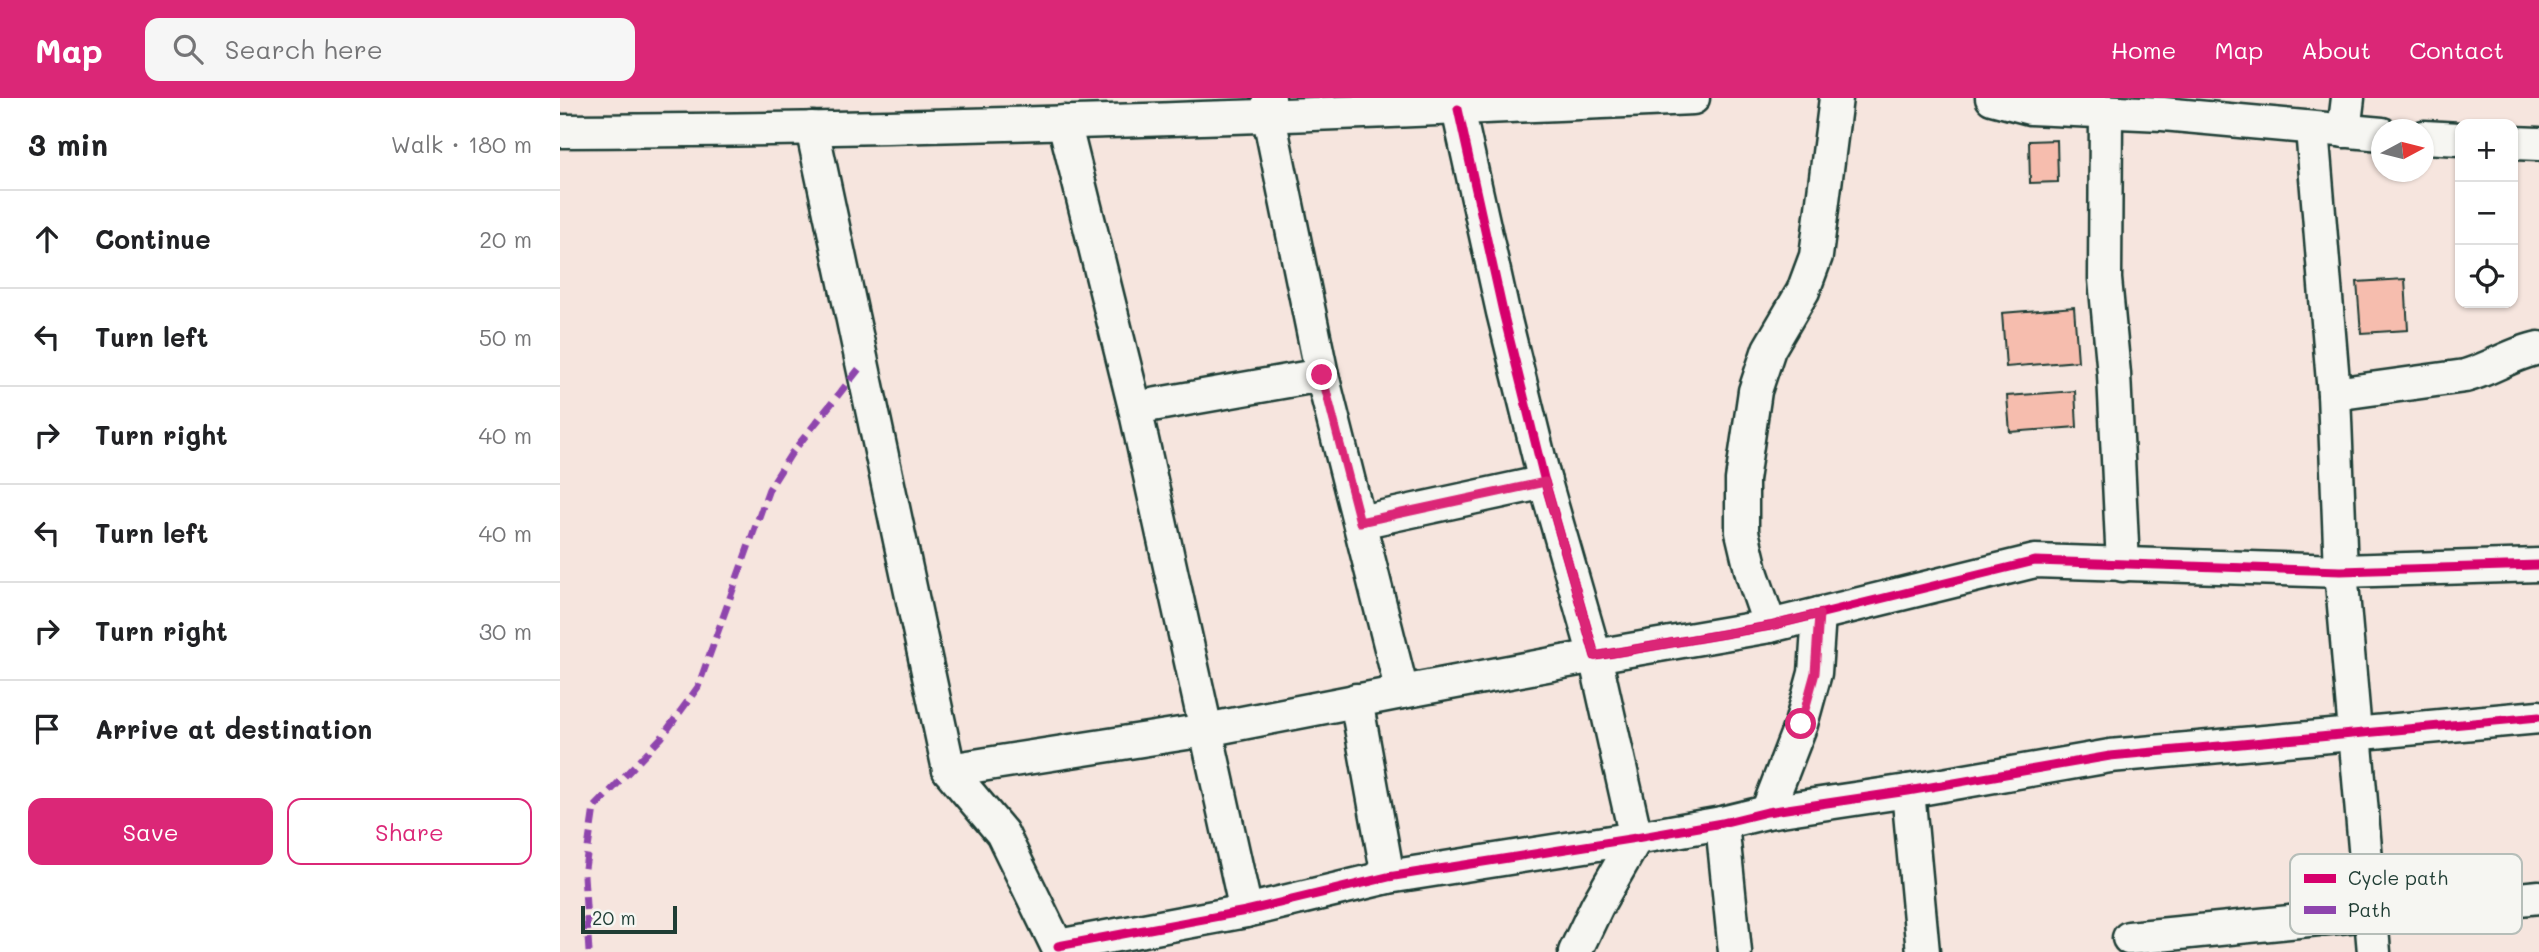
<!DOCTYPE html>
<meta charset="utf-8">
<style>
:root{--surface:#fff;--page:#f6f6f6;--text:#202124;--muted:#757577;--line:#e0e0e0;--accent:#db2777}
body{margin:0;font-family:Mali,sans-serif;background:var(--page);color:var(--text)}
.controls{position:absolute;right:21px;top:21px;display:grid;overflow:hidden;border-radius:14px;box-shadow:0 2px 5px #0004}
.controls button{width:63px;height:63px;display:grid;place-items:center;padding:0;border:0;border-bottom:2px solid var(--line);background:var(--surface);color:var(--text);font:35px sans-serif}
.compass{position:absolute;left:1811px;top:21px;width:63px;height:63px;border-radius:50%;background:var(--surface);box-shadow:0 2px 5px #0004;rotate:83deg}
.scale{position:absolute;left:21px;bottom:18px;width:96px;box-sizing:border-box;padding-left:7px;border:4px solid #1f3d34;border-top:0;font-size:19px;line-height:24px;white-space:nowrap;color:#1f3d34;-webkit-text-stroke:5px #f6f6f2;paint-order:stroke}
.stop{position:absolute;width:21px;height:21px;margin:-16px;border:5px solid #db2777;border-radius:50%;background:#fff}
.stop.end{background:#db2777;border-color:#fff;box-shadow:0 2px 7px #0008}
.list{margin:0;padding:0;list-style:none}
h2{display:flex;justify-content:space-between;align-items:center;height:91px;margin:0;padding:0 28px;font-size:30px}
h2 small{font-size:23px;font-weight:400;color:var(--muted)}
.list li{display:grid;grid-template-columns:46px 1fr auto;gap:21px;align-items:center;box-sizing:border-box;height:98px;padding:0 28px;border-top:2px solid var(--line)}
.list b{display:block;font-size:26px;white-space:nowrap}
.list em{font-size:23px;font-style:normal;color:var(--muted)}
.actions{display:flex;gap:14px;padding:21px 28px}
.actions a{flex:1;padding:16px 0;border:2px solid var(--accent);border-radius:14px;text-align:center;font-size:24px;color:var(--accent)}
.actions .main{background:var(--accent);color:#fff}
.icon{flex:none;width:38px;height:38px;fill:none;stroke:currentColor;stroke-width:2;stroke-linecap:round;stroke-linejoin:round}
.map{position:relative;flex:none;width:1979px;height:854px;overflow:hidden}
header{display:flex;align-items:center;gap:42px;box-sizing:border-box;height:98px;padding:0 35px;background:var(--accent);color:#fff}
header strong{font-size:33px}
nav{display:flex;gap:38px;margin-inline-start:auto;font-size:24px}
.search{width:490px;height:63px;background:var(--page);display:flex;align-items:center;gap:18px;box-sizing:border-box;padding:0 24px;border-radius:14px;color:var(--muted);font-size:26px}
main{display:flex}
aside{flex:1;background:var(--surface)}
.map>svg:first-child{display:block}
.building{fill:#f6bdae;stroke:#1f3d34;stroke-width:2}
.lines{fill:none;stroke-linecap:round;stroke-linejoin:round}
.minor-casing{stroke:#1f3d34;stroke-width:37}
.minor{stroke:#f6f6f2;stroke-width:32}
.quiet{stroke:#8e44ad;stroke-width:7;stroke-dasharray:14 7;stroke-linecap:butt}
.cycleway-casing{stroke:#f6f6f2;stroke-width:13}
.cycleway{stroke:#d6006c;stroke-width:9}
.route{stroke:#db2777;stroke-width:9}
.key{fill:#f6f6f2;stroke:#b6beb9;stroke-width:2}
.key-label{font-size:19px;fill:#1f3d34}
</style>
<header>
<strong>Map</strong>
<div class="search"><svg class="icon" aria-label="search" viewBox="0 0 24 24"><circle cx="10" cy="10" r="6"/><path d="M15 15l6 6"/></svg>Search here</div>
<nav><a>Home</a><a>Map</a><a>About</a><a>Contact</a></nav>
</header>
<main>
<aside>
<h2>3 min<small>Walk · 180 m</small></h2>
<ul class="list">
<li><svg class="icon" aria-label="ahead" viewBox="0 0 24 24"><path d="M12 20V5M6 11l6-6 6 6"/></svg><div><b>Continue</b></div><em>20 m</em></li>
<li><svg class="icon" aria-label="left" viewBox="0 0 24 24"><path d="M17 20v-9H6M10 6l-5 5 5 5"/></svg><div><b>Turn left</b></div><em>50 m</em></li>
<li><svg class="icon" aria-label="right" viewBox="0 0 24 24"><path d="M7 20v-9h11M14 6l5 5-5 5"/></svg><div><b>Turn right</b></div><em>40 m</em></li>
<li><svg class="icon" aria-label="left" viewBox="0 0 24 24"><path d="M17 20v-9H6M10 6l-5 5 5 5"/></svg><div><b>Turn left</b></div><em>40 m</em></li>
<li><svg class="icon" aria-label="right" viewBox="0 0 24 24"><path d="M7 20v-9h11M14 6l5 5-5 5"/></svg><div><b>Turn right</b></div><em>30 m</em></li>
<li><svg class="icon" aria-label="arrive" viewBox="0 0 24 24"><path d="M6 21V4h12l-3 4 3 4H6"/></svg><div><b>Arrive at destination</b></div></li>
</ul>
<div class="actions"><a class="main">Save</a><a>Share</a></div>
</aside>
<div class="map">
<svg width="1979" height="854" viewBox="0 0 1979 854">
<rect width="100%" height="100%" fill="#f6e5de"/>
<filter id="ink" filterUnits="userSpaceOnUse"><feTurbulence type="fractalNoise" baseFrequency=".0143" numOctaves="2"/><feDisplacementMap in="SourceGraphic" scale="14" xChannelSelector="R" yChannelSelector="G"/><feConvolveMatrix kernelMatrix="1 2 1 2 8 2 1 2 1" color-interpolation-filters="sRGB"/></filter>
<g filter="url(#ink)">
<g class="building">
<path d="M1497 42 1498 84 1470 85 1469 43Z"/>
<path d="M1845 181 1848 232 1801 235 1797 184Z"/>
<path d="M1514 209 1518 263 1446 269 1442 215Z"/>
<path d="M1515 293 1517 329 1450 334 1447 298Z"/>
</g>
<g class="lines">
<g class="minor-casing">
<g id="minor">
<path d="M709 0V19L762 277 842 594 1035 558 1076 740 1037 808 1015 854"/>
<path d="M1432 0 1470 10 1603 16 1822 36"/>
<path d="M898 11 943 214 985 384 1035 558 1210 528 1475 463 1781 473 1979 467"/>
<path d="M1546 15 1545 181 1554 276 1563 467"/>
<path d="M504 24 575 310 686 813"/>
<path d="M252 30 389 672 442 735 500 854"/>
<path d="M1752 31 1774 296 1781 473 1814 854"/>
<path d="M0 33C378 32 756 17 1133 0"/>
<path d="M1784 33 1788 0"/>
<path d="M1864 39 1900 41"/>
<path d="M1953 45 1979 46"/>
<path d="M1774 296 1905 278C1931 271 1953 255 1979 250"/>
<path d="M575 310 762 277"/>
<path d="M800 424 985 384"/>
<path d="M1210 528 1192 476 1182 434V382L1195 293 1209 251 1243 193 1256 158 1276 0"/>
<path d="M796 602 828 779"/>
<path d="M389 672 646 632 842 594"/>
<path d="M1348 693 1363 854"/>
<path d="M1207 714 1241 626 1255 575 1259 516"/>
<path d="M1162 725 1175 854"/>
<path d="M1569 840 1979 799"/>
<path d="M498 848 686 813 828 779 1076 740 1162 725 1207 714 1348 693 1550 658 1979 619"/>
</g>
</g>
<use href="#minor" class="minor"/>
<path class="quiet" d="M29 854 24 777 34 710 102 639 138 589 209 391 231 356 303 266"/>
<g class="cycleway-casing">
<g id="cycleway">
<path d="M898 11 943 214 985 384 1035 558 1210 528 1475 463 1781 473 1979 467"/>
<path d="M498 848 686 813 828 779 1076 740 1162 725 1207 714 1348 693 1550 658 1979 619"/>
</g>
</g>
<use href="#cycleway" class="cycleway"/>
</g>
</g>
<g class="lines" filter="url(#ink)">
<path class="route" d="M762 277 800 424 985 384 1035 558 1210 528 1259 516 1255 575 1241 626"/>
</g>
<rect x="1730" y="756" width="232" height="80" rx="10" class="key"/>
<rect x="1744" y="776" width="32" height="9" fill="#d6006c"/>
<rect x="1744" y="808" width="32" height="8" fill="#8e44ad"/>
<g class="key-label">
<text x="1788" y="787">Cycle path</text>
<text x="1788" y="819">Path</text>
</g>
</svg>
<div class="controls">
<button>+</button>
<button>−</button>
<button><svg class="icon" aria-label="locate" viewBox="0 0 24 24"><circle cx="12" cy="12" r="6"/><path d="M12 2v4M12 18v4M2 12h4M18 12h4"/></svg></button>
</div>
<svg class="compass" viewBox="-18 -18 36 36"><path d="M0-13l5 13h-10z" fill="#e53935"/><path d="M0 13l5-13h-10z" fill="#757577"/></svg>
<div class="scale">20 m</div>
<div class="stop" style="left:1241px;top:626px"></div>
<div class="stop end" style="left:762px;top:277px"></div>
</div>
</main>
